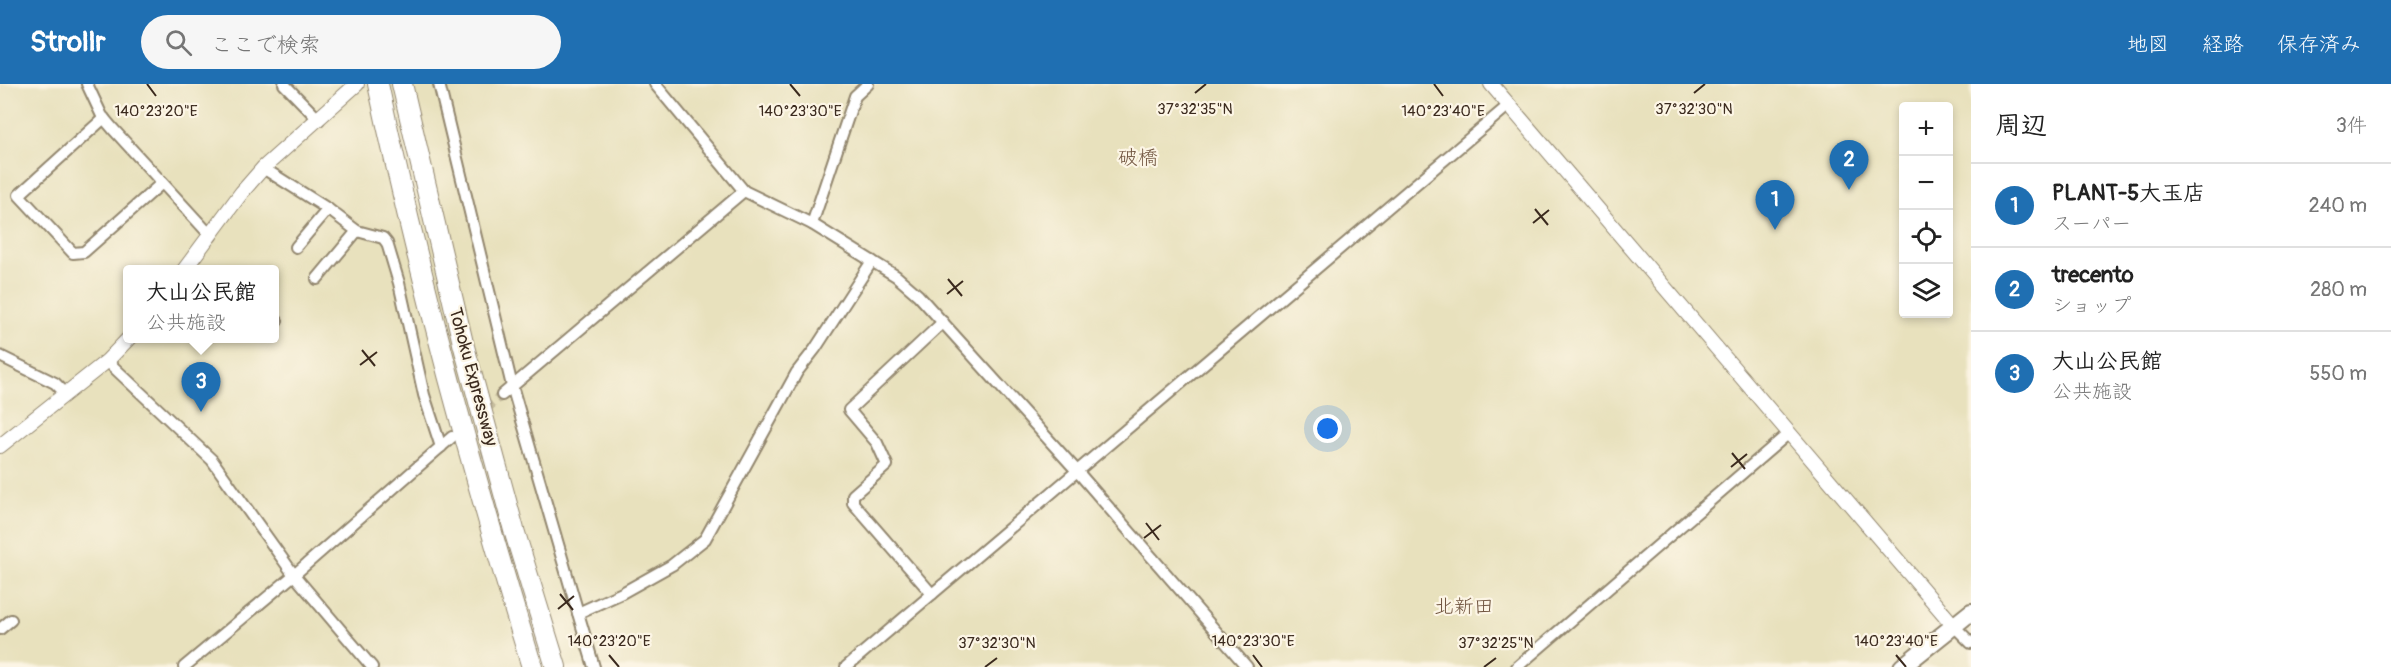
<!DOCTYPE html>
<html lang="ja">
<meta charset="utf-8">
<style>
:root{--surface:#fff;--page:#f6f6f6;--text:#222;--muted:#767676;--line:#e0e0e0;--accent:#1f6fb2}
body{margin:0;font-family:Pangolin,"Klee One",sans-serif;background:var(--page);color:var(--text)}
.controls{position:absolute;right:18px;top:18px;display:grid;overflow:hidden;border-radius:6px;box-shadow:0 3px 9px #0003}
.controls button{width:54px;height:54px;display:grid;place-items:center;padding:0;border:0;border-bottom:2px solid var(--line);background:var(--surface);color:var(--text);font:30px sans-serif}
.you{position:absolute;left:1328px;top:345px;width:21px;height:21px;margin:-15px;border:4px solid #fff;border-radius:50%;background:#1a73e8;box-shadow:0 0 0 9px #1a73e833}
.badge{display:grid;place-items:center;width:39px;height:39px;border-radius:50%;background:var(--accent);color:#fff;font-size:20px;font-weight:700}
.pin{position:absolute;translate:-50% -50px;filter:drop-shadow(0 2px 3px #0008)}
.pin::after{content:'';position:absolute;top:32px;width:21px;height:18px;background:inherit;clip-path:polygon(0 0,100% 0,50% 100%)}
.popup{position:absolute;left:123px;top:181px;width:156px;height:78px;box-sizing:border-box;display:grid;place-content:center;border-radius:6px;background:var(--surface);filter:drop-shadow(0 2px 4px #0005);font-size:20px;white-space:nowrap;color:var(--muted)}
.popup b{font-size:22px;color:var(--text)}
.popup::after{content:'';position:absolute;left:50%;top:100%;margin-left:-12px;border:12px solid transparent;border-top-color:var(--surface)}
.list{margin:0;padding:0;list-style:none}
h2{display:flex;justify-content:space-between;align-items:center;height:78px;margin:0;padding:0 24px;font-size:26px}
h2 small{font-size:20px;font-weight:400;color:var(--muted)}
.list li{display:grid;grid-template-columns:39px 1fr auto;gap:18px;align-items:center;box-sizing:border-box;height:84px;padding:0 24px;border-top:2px solid var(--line)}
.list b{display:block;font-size:22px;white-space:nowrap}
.list p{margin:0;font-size:20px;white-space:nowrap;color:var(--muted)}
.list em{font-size:20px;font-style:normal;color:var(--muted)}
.icon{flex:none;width:33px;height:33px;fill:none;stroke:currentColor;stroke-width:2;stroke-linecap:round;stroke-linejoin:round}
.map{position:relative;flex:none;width:1971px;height:583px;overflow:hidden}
header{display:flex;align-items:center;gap:36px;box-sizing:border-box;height:84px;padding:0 30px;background:var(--accent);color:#fff}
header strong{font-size:28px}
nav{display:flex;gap:33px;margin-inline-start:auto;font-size:21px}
.search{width:420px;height:54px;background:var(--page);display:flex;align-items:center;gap:15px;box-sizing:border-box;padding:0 21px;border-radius:33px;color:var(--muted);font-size:22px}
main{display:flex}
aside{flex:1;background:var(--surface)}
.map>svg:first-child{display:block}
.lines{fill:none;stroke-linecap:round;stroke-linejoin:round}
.minor-tunnel{stroke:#c5bc9d;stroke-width:10;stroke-dasharray:10 5;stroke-linecap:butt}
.minor-casing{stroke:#92866e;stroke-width:14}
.tertiary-casing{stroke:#92866e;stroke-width:16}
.primary-casing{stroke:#92866e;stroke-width:20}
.motorway-casing{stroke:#92866e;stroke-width:22}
.minor{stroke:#fff;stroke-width:10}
.tertiary{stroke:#fff;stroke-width:14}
.primary{stroke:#fff;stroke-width:16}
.motorway{stroke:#fff;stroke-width:20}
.ticks{fill:none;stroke:#3b2a1e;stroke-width:2}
.labels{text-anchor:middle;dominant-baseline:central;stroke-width:4.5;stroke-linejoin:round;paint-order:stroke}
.street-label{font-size:18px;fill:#3b2a1e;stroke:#fcf5e5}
.neighbourhood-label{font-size:20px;fill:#715540;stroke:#fcf5e5}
.ticks-label{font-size:15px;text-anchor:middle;fill:#3b2a1e;stroke:#fcf5e5;stroke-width:4.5;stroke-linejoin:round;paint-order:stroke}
</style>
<header>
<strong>Strollr</strong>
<div class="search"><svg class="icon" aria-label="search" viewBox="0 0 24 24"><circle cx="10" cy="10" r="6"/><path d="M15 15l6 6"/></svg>ここで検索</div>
<nav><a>地図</a><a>経路</a><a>保存済み</a></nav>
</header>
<main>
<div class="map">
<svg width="1971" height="583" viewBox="0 0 1971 583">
<rect width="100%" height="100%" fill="#fcf5e5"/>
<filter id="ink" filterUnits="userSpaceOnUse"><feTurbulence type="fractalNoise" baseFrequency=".0167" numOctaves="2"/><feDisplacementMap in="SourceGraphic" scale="12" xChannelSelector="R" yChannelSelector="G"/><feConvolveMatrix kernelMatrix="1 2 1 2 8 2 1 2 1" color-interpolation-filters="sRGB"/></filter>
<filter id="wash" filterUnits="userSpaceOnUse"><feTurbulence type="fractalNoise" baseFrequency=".008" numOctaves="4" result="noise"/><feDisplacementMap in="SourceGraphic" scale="24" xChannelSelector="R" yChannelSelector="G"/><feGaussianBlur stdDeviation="1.35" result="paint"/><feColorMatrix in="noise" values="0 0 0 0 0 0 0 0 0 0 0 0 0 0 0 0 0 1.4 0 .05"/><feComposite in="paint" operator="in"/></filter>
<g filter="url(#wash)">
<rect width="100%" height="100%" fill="#e8e1bd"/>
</g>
<g filter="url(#ink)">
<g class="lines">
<path class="minor-tunnel" d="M462 345 502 311"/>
<g class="minor-casing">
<g id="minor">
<path d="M87 0 102 32 113 45 211 152"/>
<path d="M284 0 319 36"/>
<path d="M439 0 512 302 578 529"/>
<path d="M655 0 744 107 812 140 896 192 918 211 1077 387 1247 583"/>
<path d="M104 34 19 111 73 169 84 168 162 99"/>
<path d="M263 84 328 125 357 147 383 154 387 159 399 199 424 311 441 363"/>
<path d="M812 140 855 12 868 0"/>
<path d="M296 163 328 125"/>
<path d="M317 195 357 147"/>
<path d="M274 239 277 237"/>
<path d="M0 272 55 299 65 309"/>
<path d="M107 277 212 376 294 491 372 583"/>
<path d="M502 311 744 107"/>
<path d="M932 510 853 419V411L887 381 877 359 849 326 943 238"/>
<path d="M1954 542 1971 559"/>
<path d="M0 545 11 536"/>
<path d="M184 583 294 491 452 353"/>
<path d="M594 583 578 529 622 509 672 481 705 455 797 288 815 265 872 177"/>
<path d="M846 583 1509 21"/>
<path d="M1517 583 1789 349"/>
</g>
</g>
<g class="tertiary-casing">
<g id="tertiary">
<path d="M1491 0 1954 542"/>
<path d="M184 186 242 108 263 84 357 0"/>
<path d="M0 362 107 277 129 254"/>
</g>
</g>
<g class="primary-casing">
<path id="primary" d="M1902 583 1971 528"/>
</g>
<g class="motorway-casing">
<g id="motorway">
<path d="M378 0C420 197 473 391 532 583"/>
<path d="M402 0 463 259 514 446 556 583"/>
</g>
</g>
<use href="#minor" class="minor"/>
<use href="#tertiary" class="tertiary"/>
<use href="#primary" class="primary"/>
<use href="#motorway" class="motorway"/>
</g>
</g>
<path class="ticks" d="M147 0 156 12M790 0 800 12M1434 0 1443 12M1195 9 1206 0M1694 9 1705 0M1535 125 1548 141M1533 139 1549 126M948 195 962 212M947 210 963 197M362 266 375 282M360 281 377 268M1732 369 1745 385M1731 383 1747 370M1146 439 1159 456M1144 454 1161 441M560 510 573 526M558 525 574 512M609 571 619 583M1253 571 1262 583M1896 571 1906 583M985 583 997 574M1484 583 1496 574"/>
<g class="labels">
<g class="street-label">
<text transform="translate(473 293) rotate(75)">Tohoku Expressway</text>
</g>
<g class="neighbourhood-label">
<text x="1138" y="73">破橋</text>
<text x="1464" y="522">北新田</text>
</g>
</g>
<g class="ticks-label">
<text x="1195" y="30">37°32'35"N</text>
<text x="1694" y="30">37°32'30"N</text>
<text x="156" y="32">140°23'20"E</text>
<text x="800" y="32">140°23'30"E</text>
<text x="1443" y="32">140°23'40"E</text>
<text x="609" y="562">140°23'20"E</text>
<text x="1253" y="562">140°23'30"E</text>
<text x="1896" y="562">140°23'40"E</text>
<text x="997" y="564">37°32'30"N</text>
<text x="1496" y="564">37°32'25"N</text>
</g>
</svg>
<div class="controls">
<button>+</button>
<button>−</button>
<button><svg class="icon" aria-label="locate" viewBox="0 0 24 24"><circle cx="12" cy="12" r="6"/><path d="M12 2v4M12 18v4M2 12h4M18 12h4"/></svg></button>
<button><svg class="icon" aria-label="layers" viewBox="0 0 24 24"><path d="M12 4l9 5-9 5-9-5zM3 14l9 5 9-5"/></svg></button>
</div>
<div class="you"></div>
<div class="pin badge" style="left:1775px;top:146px">1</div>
<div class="pin badge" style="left:1849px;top:106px">2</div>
<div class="pin badge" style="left:201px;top:328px">3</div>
<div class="popup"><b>大山公民館</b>公共施設</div>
</div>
<aside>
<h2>周辺<small>3件</small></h2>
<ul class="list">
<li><span class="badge">1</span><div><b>PLANT-5大玉店</b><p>スーパー</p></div><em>240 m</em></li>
<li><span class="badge">2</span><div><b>trecento</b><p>ショップ</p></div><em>280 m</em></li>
<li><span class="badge">3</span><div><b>大山公民館</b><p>公共施設</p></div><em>550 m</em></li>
</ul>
</aside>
</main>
